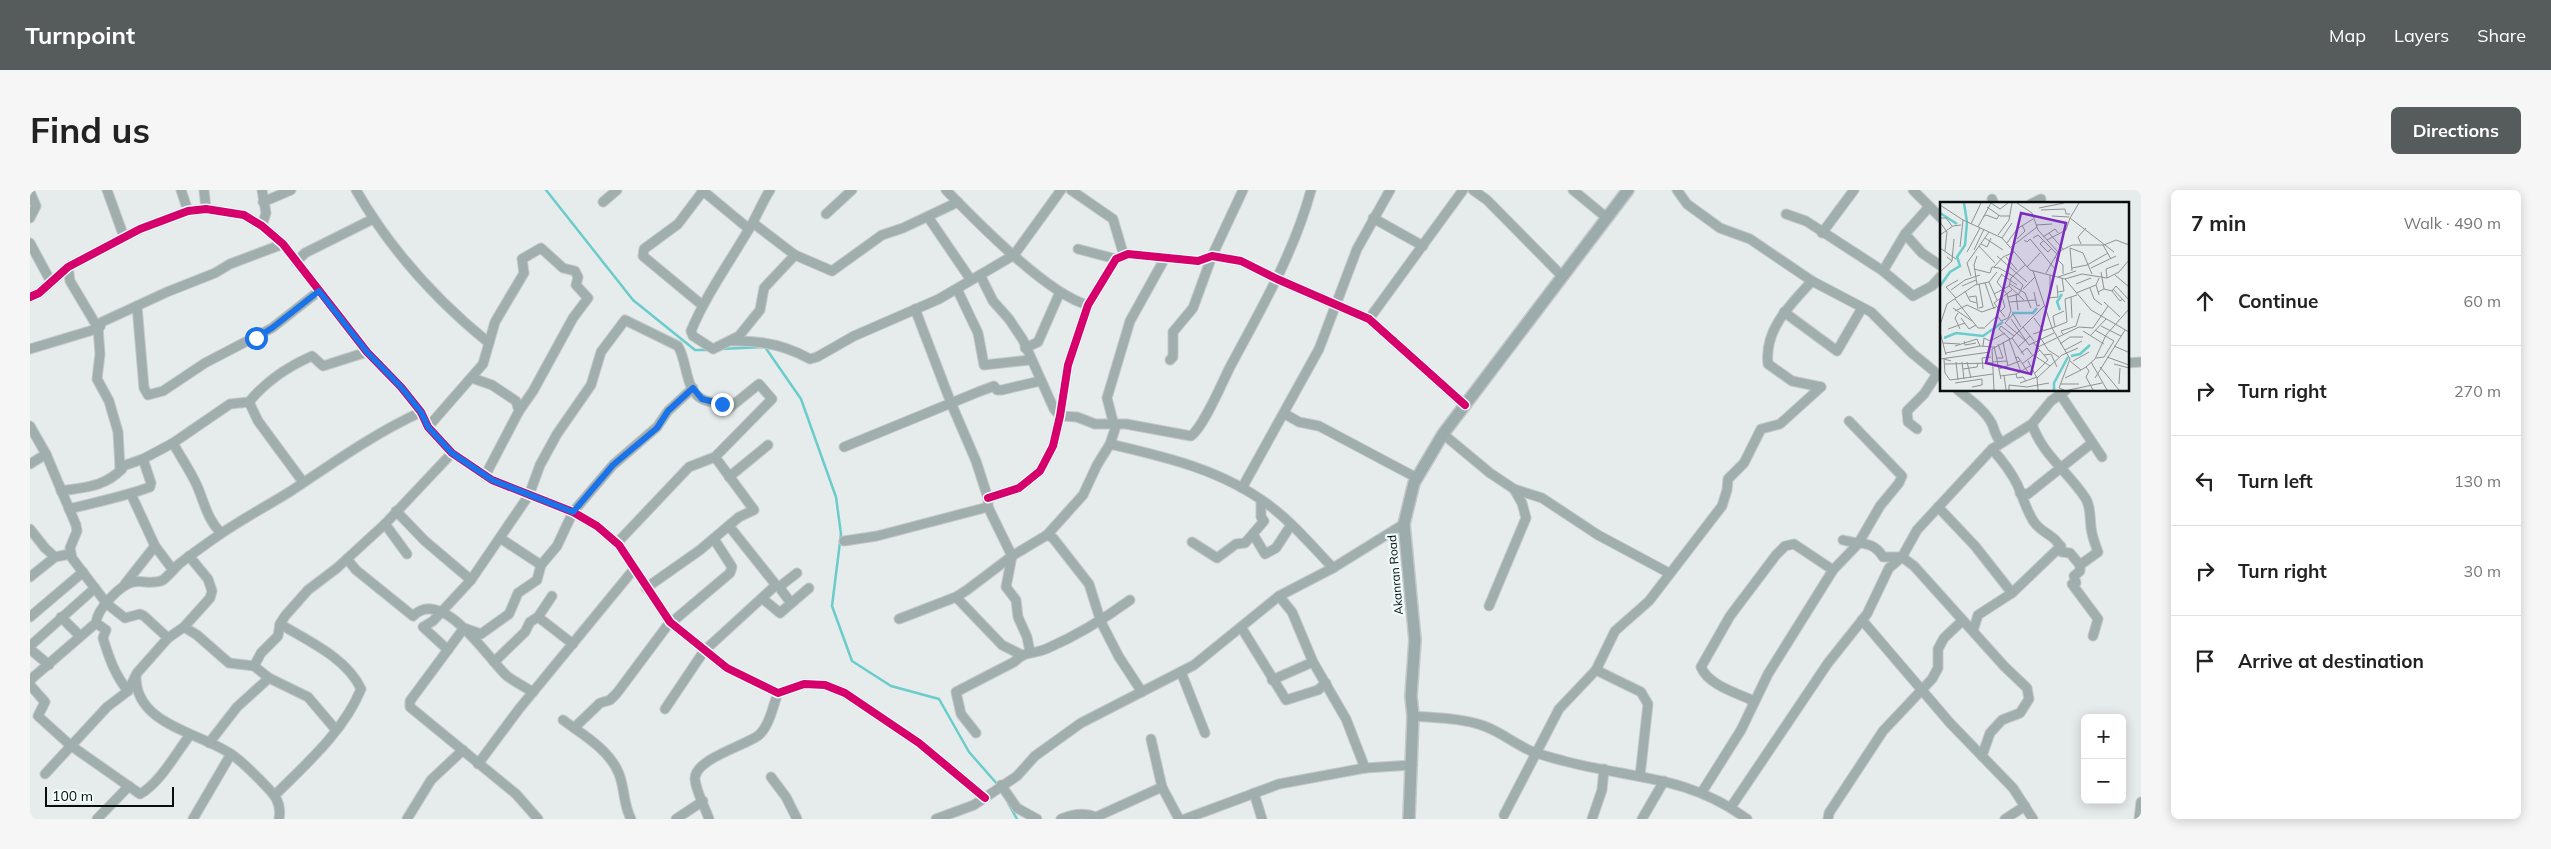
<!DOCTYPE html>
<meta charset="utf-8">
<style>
:root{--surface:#fff;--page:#f6f6f6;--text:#222;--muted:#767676;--line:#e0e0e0;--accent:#565b5b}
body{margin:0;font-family:Mulish,sans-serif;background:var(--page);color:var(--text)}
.controls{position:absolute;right:15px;bottom:15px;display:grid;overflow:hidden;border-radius:8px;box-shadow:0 2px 12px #0003}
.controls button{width:45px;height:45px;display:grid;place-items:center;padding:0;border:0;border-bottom:1px solid var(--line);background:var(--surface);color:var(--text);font:25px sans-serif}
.scale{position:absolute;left:15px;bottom:12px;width:129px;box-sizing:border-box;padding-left:5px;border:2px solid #090d0d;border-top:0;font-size:14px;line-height:18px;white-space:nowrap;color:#090d0d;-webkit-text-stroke:4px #f0fbfb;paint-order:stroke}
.stop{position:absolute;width:15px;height:15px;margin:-11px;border:4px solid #1a73e8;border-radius:50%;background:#fff}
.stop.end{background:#1a73e8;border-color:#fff;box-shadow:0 1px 5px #0008}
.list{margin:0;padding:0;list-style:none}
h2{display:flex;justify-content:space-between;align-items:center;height:65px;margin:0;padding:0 20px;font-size:21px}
h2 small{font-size:16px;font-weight:400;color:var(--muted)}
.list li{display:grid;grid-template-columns:32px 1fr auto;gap:15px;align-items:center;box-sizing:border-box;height:90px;padding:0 20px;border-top:1px solid var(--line)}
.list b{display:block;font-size:19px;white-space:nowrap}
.list em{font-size:16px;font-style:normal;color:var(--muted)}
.icon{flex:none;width:28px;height:28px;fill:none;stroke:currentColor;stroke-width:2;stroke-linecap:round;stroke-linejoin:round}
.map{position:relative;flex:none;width:2111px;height:629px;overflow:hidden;border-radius:8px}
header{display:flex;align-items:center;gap:30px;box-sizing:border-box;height:70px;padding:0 25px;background:var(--accent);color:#fff}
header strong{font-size:24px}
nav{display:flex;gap:28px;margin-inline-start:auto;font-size:18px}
.intro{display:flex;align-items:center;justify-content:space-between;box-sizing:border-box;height:120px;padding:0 30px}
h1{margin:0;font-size:35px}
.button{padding:12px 22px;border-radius:8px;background:var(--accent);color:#fff;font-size:18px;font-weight:700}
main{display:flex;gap:30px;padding:0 30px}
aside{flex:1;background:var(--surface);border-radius:8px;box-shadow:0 2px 12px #0003}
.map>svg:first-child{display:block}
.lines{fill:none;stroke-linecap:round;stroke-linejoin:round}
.stream{stroke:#6bcccc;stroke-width:2.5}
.street-casing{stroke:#c3c7c7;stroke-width:11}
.secondary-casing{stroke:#c3c7c7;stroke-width:14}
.street{stroke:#a0aead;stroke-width:9}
.secondary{stroke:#9cabab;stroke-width:11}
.cycleway-casing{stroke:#f0fbfb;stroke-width:11}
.cycleway{stroke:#d6006c;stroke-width:8}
.route{stroke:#1a73e8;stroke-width:6}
.labels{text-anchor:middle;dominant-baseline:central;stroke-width:4.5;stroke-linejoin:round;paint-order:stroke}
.street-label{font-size:12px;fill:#090d0d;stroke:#f0fbfb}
.inset-river{fill:none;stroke:#6bcccc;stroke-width:2.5}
.inset-road{fill:none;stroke:#8e9292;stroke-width:1}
.view{fill:#7b2cbf;fill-opacity:0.15;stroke:#7b2cbf;stroke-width:2.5}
.inset-edge{fill:none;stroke:#090d0d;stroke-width:2.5}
</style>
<header>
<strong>Turnpoint</strong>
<nav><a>Map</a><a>Layers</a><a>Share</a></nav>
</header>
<div class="intro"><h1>Find us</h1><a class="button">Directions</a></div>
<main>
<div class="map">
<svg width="2111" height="629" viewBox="0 0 2111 629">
<rect width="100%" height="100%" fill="#e6ebeb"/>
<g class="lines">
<g class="stream">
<path d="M516 0 603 110 665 160H679"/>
<path d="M690 159 735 157 771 209 806 307 811 344 802 416 822 471 861 496 909 509 939 562 968 595"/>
<path d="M978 613 987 629"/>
</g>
<g class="street-casing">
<g id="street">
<path d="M77 0 94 47"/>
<path d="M151 0 158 21"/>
<path d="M174 0 176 19"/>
<path d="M232 0 236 23 232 36"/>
<path d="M326 0C360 59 406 110 459 153"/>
<path d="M672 0 719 39"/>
<path d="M740 0C733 11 728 23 722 34 701 70 677 103 661 141L663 146 683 159 709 146 730 120 734 98 765 65"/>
<path d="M916 0C946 31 1018 105 1058 115"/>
<path d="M1041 0 1083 29 1094 66"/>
<path d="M1443 0 1457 10 1532 86"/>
<path d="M1543 0 1577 28"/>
<path d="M1647 0 1657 14 1690 38 1720 49 1782 91 1841 122 1882 163 1911 187"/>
<path d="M1883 0 1911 28"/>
<path d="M0 2 6 16 0 28"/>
<path d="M1962 9 1964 14"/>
<path d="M233 12 261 0"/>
<path d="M573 12 587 0"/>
<path d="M2001 14 2011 9"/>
<path d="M796 24 822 0"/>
<path d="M1756 24 1776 31 1853 81 1883 106 1902 96 1911 86"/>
<path d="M898 27 941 90"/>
<path d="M1343 28 1393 56"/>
<path d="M723 33 765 65 802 81 852 45 873 38 928 12"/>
<path d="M1792 43 1824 0"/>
<path d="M1875 44 1892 63 1911 76"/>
<path d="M0 53 21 92"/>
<path d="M1048 59 1086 69"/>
<path d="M266 72 275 63 343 29"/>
<path d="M38 77 40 91 68 138 70 164 67 189 79 211 88 242 90 277"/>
<path d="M1853 81 1875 44 1899 17"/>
<path d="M950 85 963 111 979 129 993 150 1024 219 1030 226 1047 227 1065 234H1096L1161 246C1174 236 1192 193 1200 177 1231 119 1264 63 1281 0"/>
<path d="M1782 91C1761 114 1734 139 1738 174L1762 191 1791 197"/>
<path d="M927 99 948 143 954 175 1000 170"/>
<path d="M0 107 9 103 38 77 110 39 158 21 176 19 214 25 232 36 253 54 337 162 371 197 391 222 398 237 422 263 462 290 543 322 567 336 589 355 640 432 697 478 748 503 774 494 795 495 815 503 889 553 955 608"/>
<path d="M672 115 613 66 614 59 648 34 673 1"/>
<path d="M107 116 114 198 118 205 133 201 175 173 242 138 289 101"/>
<path d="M885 119 921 213 946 271 958 308V317L982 366 976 397 986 410 988 427 997 447 1000 462"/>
<path d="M1754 122 1807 161 1832 118"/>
<path d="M1339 129 1433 0"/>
<path d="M702 151C730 150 755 155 780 169L787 167 824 146 909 109 984 65 1031 0"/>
<path d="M995 158 1008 152 1030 102"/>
<path d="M0 159 63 140 70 137 72 132 137 102 185 83 200 74 253 54"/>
<path d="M1140 170 1143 167V142L1163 118 1182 66 1213 0"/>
<path d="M2097 173 2111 172"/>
<path d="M442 188 462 195 486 211 489 221"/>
<path d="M1928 200C1940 210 1955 220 1962 234 1965 241 1965 246 1971 252"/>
<path d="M2030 204 2072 267"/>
<path d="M219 212 228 231 273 292"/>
<path d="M1255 224 1269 232 1289 236 1387 288"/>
<path d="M2002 234C2012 265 2039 282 2056 309 2062 320 2059 331 2062 343 2063 349 2066 356 2068 362L2050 375V381L2044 386 2046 393 2042 394 2068 429 2063 446"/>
<path d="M0 236 16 264 46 335 47 341 40 358 42 368 77 414 95 428 110 424 114 426 138 448"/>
<path d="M398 237 453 174 465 132 494 83 492 69 511 58 533 78 545 81 548 87 546 95 558 108 543 128 503 201 489 221 455 286"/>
<path d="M1887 239 1878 232 1877 221 1894 204 1907 184"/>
<path d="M1413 244 1460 283 1484 299 1512 308 1568 345 1639 383"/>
<path d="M143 253C151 268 162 283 168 298 175 315 178 330 191 343"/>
<path d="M1080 254C1136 267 1193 280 1240 316 1263 333 1283 357 1303 378"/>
<path d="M814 257 948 202 964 196 967 200H972L1010 191"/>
<path d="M1962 259C1971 269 1981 282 1987 294 1993 307 1996 320 2004 332 2013 345 2028 345 2032 362L2040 363 2050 375"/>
<path d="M0 274 16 264"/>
<path d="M699 287 738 255"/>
<path d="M1212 298 1289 159 1327 59 1360 0"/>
<path d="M31 301C56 297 74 297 92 279L90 277 113 269 143 253 200 214 219 212C236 191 257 177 282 166L293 176 337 162"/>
<path d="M1990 303 1998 304 2062 253"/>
<path d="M101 304 125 356 143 380"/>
<path d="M958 308 989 298 1010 281 1023 256 1030 226 1038 175 1058 115 1086 69 1098 64 1168 71 1182 66 1211 71 1247 89 1339 129 1435 215"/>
<path d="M1908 317 1945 356 1982 403"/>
<path d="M39 319C66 312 93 307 120 297L121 293 113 269"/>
<path d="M366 321 395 351 441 390"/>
<path d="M355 334 377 364"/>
<path d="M699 336 746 395"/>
<path d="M0 339 15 358 25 367"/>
<path d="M1223 344 1235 364 1246 358 1261 335"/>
<path d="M1017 345 1023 348 1059 394 1071 432 1089 467 1112 502"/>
<path d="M470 348 511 375"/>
<path d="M1813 350C1830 355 1843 350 1853 367H1872L1884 376 1974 476 1997 498 1999 509 1990 523 1972 530 1960 543 1952 566"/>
<path d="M814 351 847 346 958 317"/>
<path d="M1162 352 1187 368 1206 354 1215 353 1234 331 1231 327V310"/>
<path d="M317 369 326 380 383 426C413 396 458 469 477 486 485 492 495 497 503 502"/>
<path d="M0 387 25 367 40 364"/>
<path d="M95 394 125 356"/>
<path d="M749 397 761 413"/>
<path d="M616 398 670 360 709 327 724 320 685 267"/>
<path d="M1249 406 1262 422 1283 472 1316 529 1335 578"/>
<path d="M926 407 972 455 992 465"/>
<path d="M733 409 750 423 779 398"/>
<path d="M1459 416 1496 328 1492 313 1484 299"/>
<path d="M0 427 53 382"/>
<path d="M31 427 50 446"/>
<path d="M508 427 543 454"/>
<path d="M869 429 926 407 937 400 982 366 1017 345 1053 305 1067 275 1080 254 1085 239 1077 208 1100 131 1135 68"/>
<path d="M1832 430 1920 533 1983 598 2003 629"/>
<path d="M642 432 700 383 702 377 684 349"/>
<path d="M66 433 76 440 73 448C79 468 85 485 98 501"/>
<path d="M154 437 167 445 199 473 224 476 239 488 278 507 306 540"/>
<path d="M1211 437 1256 510 1288 500 1296 493"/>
<path d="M1943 441 1948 425 1982 403 2031 356"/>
<path d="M0 456 65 398"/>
<path d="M0 459 19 475"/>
<path d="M418 460 393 437 403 431 441 390 499 305 510 275 527 244 561 195 571 162 595 130 648 156C657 171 655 196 669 207 678 214 689 211 698 219L729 194 742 209 685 267 659 277 587 353"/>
<path d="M464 472 495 442 500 432 508 427 522 406"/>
<path d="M224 476 231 463 248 446 250 434 255 426 278 400 307 378 355 334 422 263"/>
<path d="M1566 480 1611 502 1618 514 1610 586"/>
<path d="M1151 482 1175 543"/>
<path d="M106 486C105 535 169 542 201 564 213 572 223 583 233 593 244 604 252 612 249 629"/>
<path d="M0 490 66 433C67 419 90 395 103 392 113 390 123 395 133 390 138 386 144 379 149 374 162 364 176 354 189 345 212 329 237 316 261 301 303 273 345 243 391 222"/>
<path d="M1242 490 1283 472"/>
<path d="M0 495 15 512 8 526 40 555 110 604C130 593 146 563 160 545"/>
<path d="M1724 511C1707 503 1678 495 1671 477L1700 426 1746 365 1755 356 1764 354 1803 380"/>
<path d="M635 519 674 461 746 395 749 397 767 383"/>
<path d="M1383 526C1406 528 1432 528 1454 536 1471 542 1485 554 1501 561 1511 565 1523 568 1534 571 1602 589 1657 585 1717 629"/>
<path d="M533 530C552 544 580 560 589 584 595 599 593 614 601 629"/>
<path d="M544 538 570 513 580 510 587 503 640 432"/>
<path d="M946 543 931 524 926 502 984 472C996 460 1002 465 1016 459 1046 446 1074 429 1100 410"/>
<path d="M1121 549 1132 597 1149 629"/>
<path d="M179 553 207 517 239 488"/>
<path d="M448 574 489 519 604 379"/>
<path d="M15 584 77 517 98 501 107 483 138 448 154 437 180 408 182 401 178 389 159 366"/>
<path d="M741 587 756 607 767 629"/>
<path d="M971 595 987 618 1007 629"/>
<path d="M1672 602 1711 540 1738 484 1803 380 1828 354 1850 316 1869 293 1872 286 1819 231"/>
<path d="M1224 603 1232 629"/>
<path d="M245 605C276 574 314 541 331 499 317 468 278 451 250 434"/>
<path d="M1701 617 1798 473 1837 424 1859 378 1872 367 1887 340 1962 259 2002 234 2021 211 2036 200"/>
<path d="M1474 625 1529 519 1566 480 1585 441 1619 411 1692 316 1697 300 1698 289 1714 273 1731 239 1750 234 1791 197"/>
<path d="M67 629 99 596"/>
<path d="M163 629 201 564"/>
<path d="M377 629 401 590 433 560"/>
<path d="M508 629 486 604 380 517V511L434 438 451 444 479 424 488 403 507 390 511 375 527 356 543 322 583 275 627 237 638 221 663 198"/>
<path d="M646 629 673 611"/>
<path d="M679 629C675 617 666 602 665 589 664 569 717 555 729 545 740 535 743 515 748 503"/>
<path d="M906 629 944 615 987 586 1005 566 1051 533 1164 475 1249 406 1303 378 1374 334"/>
<path d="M1031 629C1043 624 1054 622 1066 627L1132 597"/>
<path d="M1155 629 1249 594 1335 578 1382 575"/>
<path d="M1562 629 1572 600 1574 579"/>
<path d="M1612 629 1634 591"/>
<path d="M1798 629 1799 623 1853 541 1902 489 1908 478V459L1914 448 1932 431"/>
<path d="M1975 629 1995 616"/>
<path d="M2109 629 2111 612"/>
</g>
</g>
<g class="secondary-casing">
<path id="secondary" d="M1379 629 1383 526 1381 506 1385 450 1374 334 1384 293 1413 244 1598 0"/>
</g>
<use href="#street" class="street"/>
<use href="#secondary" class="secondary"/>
<g class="cycleway-casing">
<g id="cycleway">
<path d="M0 107 9 103 38 77 110 39 158 21 176 19 214 25 232 36 253 54 337 162 371 197 391 222 398 237 422 263 462 290 543 322 567 336 589 355 640 432 697 478 748 503 774 494 795 495 815 503 889 553 955 608"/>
<path d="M958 308 989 298 1010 281 1023 256 1030 226 1038 175 1058 115 1086 69 1098 64 1168 71 1182 66 1211 71 1247 89 1339 129 1435 215"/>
</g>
</g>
<use href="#cycleway" class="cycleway"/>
</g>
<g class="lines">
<path class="route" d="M226 148 242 138 289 101 337 162 371 197 391 222 398 237 422 263 462 290 543 322 583 275 627 238 638 221 663 198 672 209 692 214"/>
</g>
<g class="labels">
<g class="street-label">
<text transform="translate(1365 385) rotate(-95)">Akanran Road</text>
</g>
</g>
<g transform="translate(1910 12)">
<rect width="189" height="189" fill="#e6ebeb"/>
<path class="inset-river" d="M0 11 17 22M0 84 10 70 20 64 17 55 25 43 27 20 24 1M120 108 117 100 122 92M72 111H93L97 106M4 136 16 131 43 134 63 120M131 154 140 152 150 143M114 188V181L128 155"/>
<path class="inset-road" d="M51 1 60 7 68 1M77 1 92 11 98 28 118 50M139 1 130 16 174 50M0 3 23 18 62 36 90 68 125 77 151 108 189 130M47 5 60 14H70M99 6 124 1M101 8 125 7 126 12H130M112 14 129 15M43 15 46 13 57 17 59 13M0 16H6L12 24M0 20 7 30 5 49M31 22 41 1M96 23 112 22M38 25 51 1M109 31 123 47M0 33 13 24 21 23M58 33 69 18 72 1M103 35 115 27 118 31M45 36 63 48M62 36 72 21M93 36 98 33 117 52M77 37 85 29 82 23M84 38 87 40 90 37 115 67M107 38 126 28 130 16M103 39 100 42 108 50 111 47M67 41 77 27 93 17M41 42 47 45 51 36M141 42 138 35 146 26M163 43 171 57M39 44 55 61M20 45 23 18M71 45 97 25M0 46 16 57M130 46 143 51 152 72M130 46 132 69M34 48 44 27M27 50 40 26M37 54 34 63 37 82M57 54 87 80M66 55 77 68M115 55 123 63V72M12 59 14 37M54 65 63 55 74 50M87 65 100 51M132 66 147 63 168 51M151 66 176 54M34 67 50 71 52 65 59 66 73 74 83 83 79 92 68 95M93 69 112 126 130 157 119 186 124 188M0 70 12 59 7 55M161 70 164 87M106 71 118 50 132 43H164L176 38 189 43M61 72 77 83M110 73V90M175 73 189 85M31 74 27 61 49 30M118 75 136 69M167 76 166 67 179 62M125 77 142 72 167 76 179 70 189 58M49 80 57 98M45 81 54 107M70 82 85 91 91 106M136 82 151 76M22 84 36 78M150 86 154 97 162 103M83 87 95 75M173 87 185 100M11 88 25 78 40 73M25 89 30 99 37 101M172 89 180 99 183 97M94 90 97 104 100 103M118 90 124 89 122 76M158 90 164 87 172 89 176 84 189 98M136 91 156 83M54 92 69 84M76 92 78 108M159 93 156 83 159 76M29 95 36 94 38 107M131 95 132 116M16 96 6 85 18 78M108 96 118 95 117 83M15 97 38 126H45M84 98 69 84 71 76 85 63M69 100 96 98M164 100 180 115M13 106 32 119M39 106 43 105 39 82M15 109 27 103 42 110 56 105M60 110 65 105 62 95M18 111 15 116 20 127M57 113 61 119 68 116 71 109 67 92 57 80 62 72M65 115 54 101 72 88M21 116 29 127 36 123M94 116 103 128M71 117 89 143 114 131M0 123 7 102 35 83 49 80 57 70M161 124 181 134M45 125 58 113M81 125 73 112 65 121 86 139M83 125 94 139M115 125 113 114 124 109M112 126 127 120 125 97 137 93M8 127 25 121M155 128 174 139 164 155 156 156M143 129 164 142M0 130 6 153M93 132 112 126M123 132 121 129 136 124 140 111M150 134 166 117M100 135 108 148 119 155M72 136 84 153M69 137 81 170M70 137 59 127 61 124 74 134M24 139 25 143 36 141M189 139V155M63 140 68 164M93 140 108 158 95 171M3 141 20 142M120 142 130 135H143M15 144 37 137 40 144M43 144 44 136 50 139 65 131M54 144 61 177M174 144 188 150M78 145 90 134M98 145 139 125 153 126 168 104M125 148 142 139M6 151 40 144 53 145M81 151 87 146 93 154M104 153 111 152 117 165M95 154 110 164M167 155 189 163M56 156H63L58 142M75 156 78 155 88 170M0 157 50 150M11 159 4 157 5 171 10 178 53 172M88 159 97 176 98 188M130 159 141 168 146 165 149 169 146 175 153 188M133 159 149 150M16 160 18 178M22 160 24 177M27 160 31 176M52 160 67 159M151 160 167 188M5 162 53 161M82 162 100 148M174 162 189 166M146 165 155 157 166 133 189 107M160 165 179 188M23 167 37 165 38 161M43 167 42 156 51 155M59 167 80 159M76 172 77 176 83 175 86 179M64 173 66 188M60 174 76 172 90 164M97 176 122 153 138 146M125 176 141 168M155 176 185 128M15 181 42 177M80 181 97 175M121 182H139M179 182 180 166M32 185 42 183V177M54 188 52 147 72 136 105 103M69 188V183L87 185 109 181M129 188 162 181"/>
<path class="view" d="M81 11 126 21 91 172 46 161Z"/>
<rect width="189" height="189" class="inset-edge"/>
</g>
</svg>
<div class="controls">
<button>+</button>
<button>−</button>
</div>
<div class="scale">100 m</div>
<div class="stop" style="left:226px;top:148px"></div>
<div class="stop end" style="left:692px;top:214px"></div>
</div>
<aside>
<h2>7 min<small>Walk · 490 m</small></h2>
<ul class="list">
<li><svg class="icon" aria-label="ahead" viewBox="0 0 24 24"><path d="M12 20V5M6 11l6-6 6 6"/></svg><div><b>Continue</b></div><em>60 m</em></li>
<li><svg class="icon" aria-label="right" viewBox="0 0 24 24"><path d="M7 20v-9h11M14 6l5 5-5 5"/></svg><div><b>Turn right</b></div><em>270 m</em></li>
<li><svg class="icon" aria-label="left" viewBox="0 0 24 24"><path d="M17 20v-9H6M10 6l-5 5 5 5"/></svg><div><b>Turn left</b></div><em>130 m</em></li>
<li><svg class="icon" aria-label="right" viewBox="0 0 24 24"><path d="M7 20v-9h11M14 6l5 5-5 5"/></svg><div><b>Turn right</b></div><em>30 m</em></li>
<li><svg class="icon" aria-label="arrive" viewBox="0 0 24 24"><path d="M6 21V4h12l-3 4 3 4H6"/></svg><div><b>Arrive at destination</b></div></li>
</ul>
</aside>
</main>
